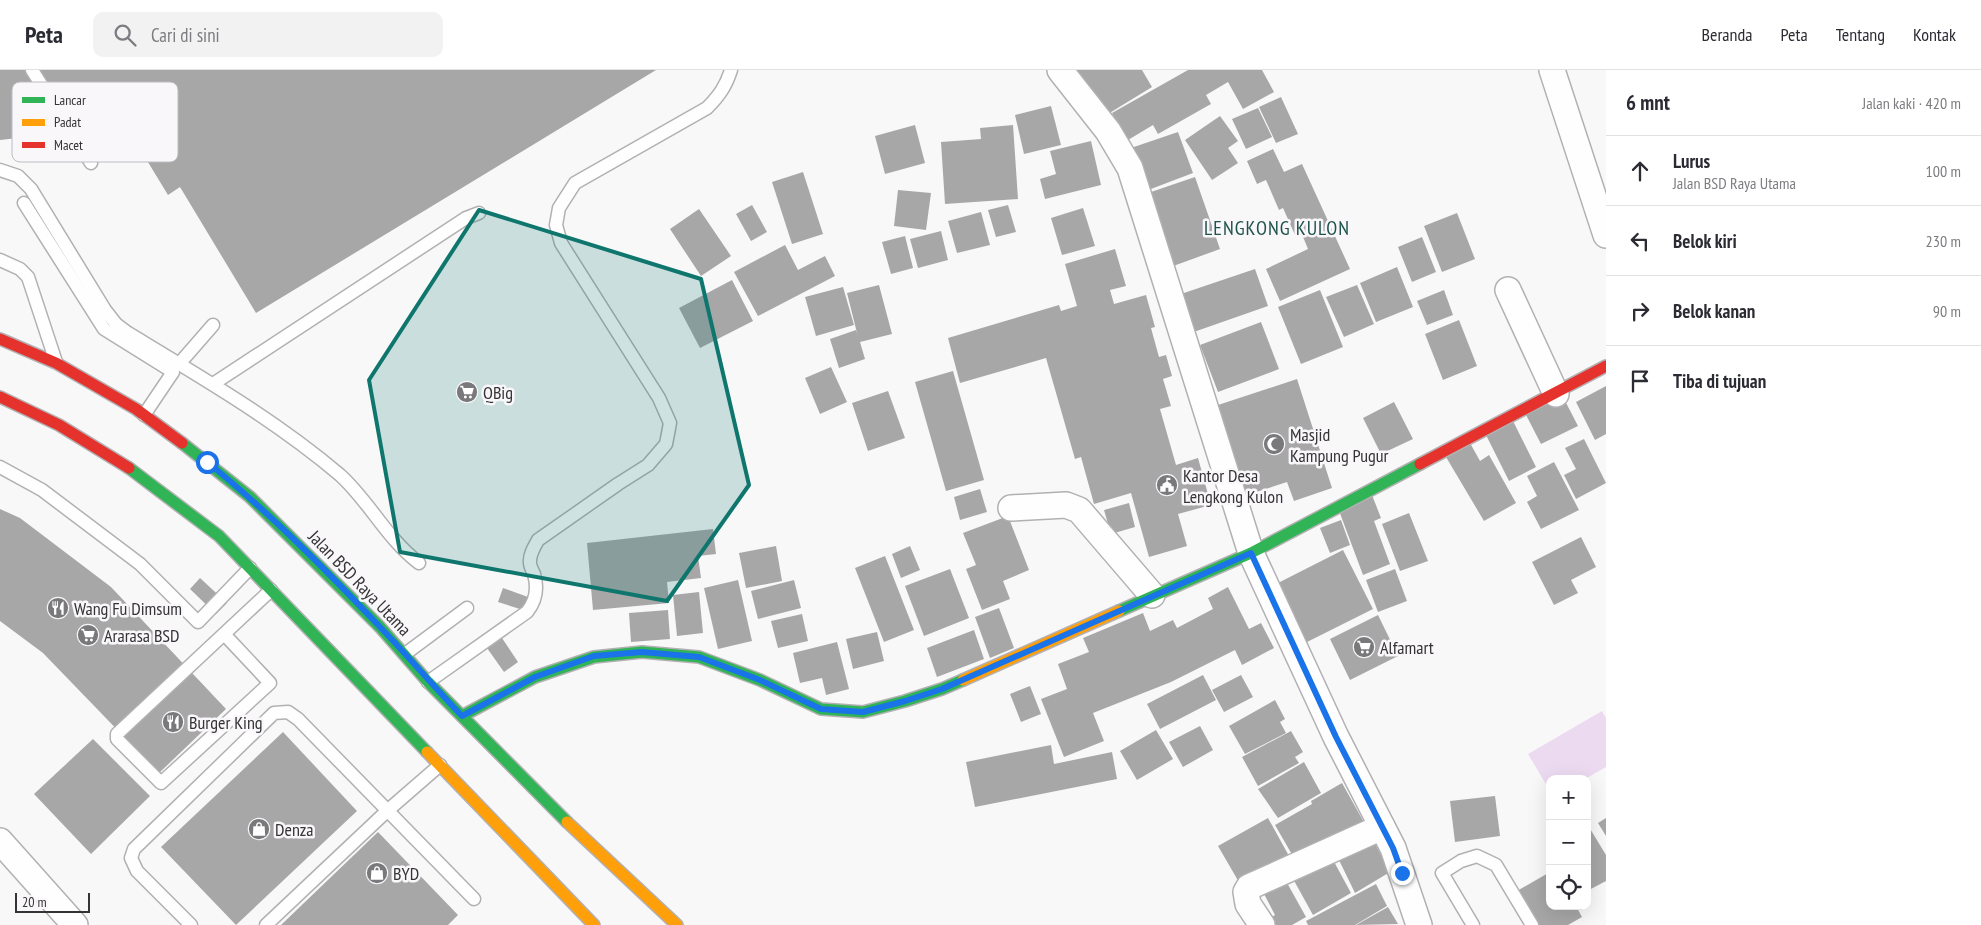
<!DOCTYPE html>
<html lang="id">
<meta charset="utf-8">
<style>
:root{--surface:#fff;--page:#f2f2f3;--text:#2b2b33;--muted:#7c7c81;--line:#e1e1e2}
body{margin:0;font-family:"PT Sans Narrow",sans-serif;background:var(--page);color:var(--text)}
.controls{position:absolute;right:15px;bottom:15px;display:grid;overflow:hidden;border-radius:10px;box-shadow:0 5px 20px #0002}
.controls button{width:45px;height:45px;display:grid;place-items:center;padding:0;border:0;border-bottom:1px solid var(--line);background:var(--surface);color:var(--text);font:25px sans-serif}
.scale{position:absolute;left:15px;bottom:12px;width:75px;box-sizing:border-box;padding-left:5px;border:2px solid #343335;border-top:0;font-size:14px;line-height:18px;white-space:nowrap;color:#343335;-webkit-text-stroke:4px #f9f7fa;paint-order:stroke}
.stop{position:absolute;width:15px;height:15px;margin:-11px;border:4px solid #1a73e8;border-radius:50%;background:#fff}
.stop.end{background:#1a73e8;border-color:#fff;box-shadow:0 1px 5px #0008}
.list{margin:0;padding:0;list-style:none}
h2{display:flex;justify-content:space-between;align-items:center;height:65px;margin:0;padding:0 20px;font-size:21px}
h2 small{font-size:16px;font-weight:400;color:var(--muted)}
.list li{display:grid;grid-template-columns:32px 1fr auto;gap:15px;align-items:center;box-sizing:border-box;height:70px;padding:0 20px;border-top:1px solid var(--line)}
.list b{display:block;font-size:19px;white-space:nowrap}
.list p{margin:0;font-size:16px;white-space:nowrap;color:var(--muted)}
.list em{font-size:16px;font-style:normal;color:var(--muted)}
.icon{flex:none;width:28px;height:28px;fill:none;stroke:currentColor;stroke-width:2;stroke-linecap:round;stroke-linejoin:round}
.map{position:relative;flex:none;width:1606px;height:855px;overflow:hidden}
header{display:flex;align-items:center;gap:30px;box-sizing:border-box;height:70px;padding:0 25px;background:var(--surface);border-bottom:1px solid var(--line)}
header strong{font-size:24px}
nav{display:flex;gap:28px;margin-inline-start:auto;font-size:18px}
.search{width:350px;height:45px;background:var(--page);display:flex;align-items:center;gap:12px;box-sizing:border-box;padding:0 18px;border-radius:10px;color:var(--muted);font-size:19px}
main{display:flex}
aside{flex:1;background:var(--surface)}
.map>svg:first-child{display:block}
.green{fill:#ecdaf1}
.building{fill:#a8a7a8}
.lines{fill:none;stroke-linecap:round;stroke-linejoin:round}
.lane-casing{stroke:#b2b0b2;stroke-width:15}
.street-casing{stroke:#b2b0b2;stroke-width:28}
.fast-casing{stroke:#b2b0b2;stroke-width:14}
.slow-casing{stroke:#b2b0b2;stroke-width:14}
.jam-casing{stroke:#b2b0b2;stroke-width:14}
.lane{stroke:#fefefe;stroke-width:12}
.street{stroke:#fefefe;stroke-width:25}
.fast{stroke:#30b455;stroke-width:11}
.slow{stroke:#ff9f0a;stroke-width:11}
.jam{stroke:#e5322d;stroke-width:11}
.route{stroke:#1a73e8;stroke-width:6}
.marked{fill:#0f766e;fill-opacity:0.2;stroke:#0f766e;stroke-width:4;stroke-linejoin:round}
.labels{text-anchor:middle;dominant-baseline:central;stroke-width:5;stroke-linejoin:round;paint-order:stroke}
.poi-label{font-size:18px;fill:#343335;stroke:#f9f7fa;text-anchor:start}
.street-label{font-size:18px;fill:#343335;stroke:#f9f7fa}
.quarter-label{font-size:20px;letter-spacing:1px;fill:#1d544a;stroke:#f9f7fa}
.key{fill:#f9f7fa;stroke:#bebcbf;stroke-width:1}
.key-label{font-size:14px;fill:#343335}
</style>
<header>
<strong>Peta</strong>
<div class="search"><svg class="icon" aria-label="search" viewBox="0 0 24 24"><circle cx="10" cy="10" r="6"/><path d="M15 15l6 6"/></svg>Cari di sini</div>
<nav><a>Beranda</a><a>Peta</a><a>Tentang</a><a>Kontak</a></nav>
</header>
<main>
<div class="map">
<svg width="1606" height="855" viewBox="0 0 1606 855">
<rect width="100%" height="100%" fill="#f9f8f9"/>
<path class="green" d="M1602 641 1606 648V697L1585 709H1550V721L1528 684Z"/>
<g class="building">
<path d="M0 0H656L256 243 180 117 168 125 126 56 0 70Z"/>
<path d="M1074 0H1142L1152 17 1103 47Z"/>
<path d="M1188 0H1262L1274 22 1243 39 1228 12 1206 25 1211 34 1158 64 1153 55 1128 70 1112 43Z"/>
<path d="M1281 27 1298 64 1276 73 1259 37Z"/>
<path d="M1051 36 1061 75 1024 84 1015 45Z"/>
<path d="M1258 38 1272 67 1246 79 1232 49Z"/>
<path d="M1220 46 1238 71 1228 78 1238 93 1212 110 1185 70Z"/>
<path d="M915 55 925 93 885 104 875 66Z"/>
<path d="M1013 55 1018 129 945 134 941 72 981 69 980 58Z"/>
<path d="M1178 62 1193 103 1143 122 1128 79Z"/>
<path d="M1091 71 1101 115 1045 129 1040 109 1056 104 1050 81Z"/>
<path d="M1273 79 1284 102 1302 94 1350 199 1280 231 1266 199 1308 179 1301 162 1295 165 1283 138 1279 140 1266 110 1257 114 1247 91Z"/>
<path d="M803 102 823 164 792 174 772 112Z"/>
<path d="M1195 107 1220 179 1165 199 1148 151 1159 146 1151 122Z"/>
<path d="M898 120 931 123 926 160 894 156Z"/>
<path d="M752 135 767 162 751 171 736 144Z"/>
<path d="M1008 135 1016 162 996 167 988 140Z"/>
<path d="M1083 138 1095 176 1062 185 1051 148Z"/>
<path d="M699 139 731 186 701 206 670 159Z"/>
<path d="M981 142 990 175 957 183 948 151Z"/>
<path d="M1457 143 1475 189 1442 202 1424 156Z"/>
<path d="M941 161 948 190 918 198 910 169Z"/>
<path d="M905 166 913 198 891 204 882 172Z"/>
<path d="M1422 167 1436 202 1412 212 1398 177Z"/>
<path d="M785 175 798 200 825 186 835 206 758 246 734 202Z"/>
<path d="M1115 179 1126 216 1110 220 1114 234 1146 225 1155 257 1151 258 1159 287 1166 285 1172 306 1163 309 1171 336 1160 339 1176 395 1198 388 1211 435 1178 444 1187 476 1149 487 1131 423 1094 434 1081 387 1075 389 1046 288 960 313 948 268 1059 235 1061 241 1077 236 1065 194Z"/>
<path d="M1397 197 1413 237 1376 252 1360 213Z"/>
<path d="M1255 199 1268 236 1188 264 1175 226Z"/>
<path d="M732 210 753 251 700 278 679 238Z"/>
<path d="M879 215 892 264 860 272 865 289 839 298 830 269 856 260 858 267 847 223Z"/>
<path d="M1357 215 1374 254 1344 267 1326 227Z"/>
<path d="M843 217 854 255 816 266 805 227Z"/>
<path d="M1320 220 1343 277 1301 294 1278 237Z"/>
<path d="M1444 220 1453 245 1427 255 1417 231Z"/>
<path d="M1459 250 1477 296 1443 310 1425 264Z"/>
<path d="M1261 252 1279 299 1218 322 1200 275Z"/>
<path d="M831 297 847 332 820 344 805 308Z"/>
<path d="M953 301 984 410 946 421 915 312Z"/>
<path d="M1297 309 1332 418 1294 431 1287 412 1247 425 1218 335Z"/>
<path d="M1606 316V364L1595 370 1576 332Z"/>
<path d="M888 321 905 368 868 381 852 333Z"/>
<path d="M1562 325 1578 356 1541 374 1525 343Z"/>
<path d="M1394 332 1413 369 1381 384 1363 348Z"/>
<path d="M1512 349 1536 397 1509 411 1485 363Z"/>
<path d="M1584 369 1606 413 1576 429 1564 405 1576 399 1565 378Z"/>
<path d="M1470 373 1480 391 1489 385 1516 433 1484 451 1446 387Z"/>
<path d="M1554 392 1579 440 1541 459 1527 432 1537 426 1527 406Z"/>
<path d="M980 419 987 442 960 450 954 427Z"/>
<path d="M1372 425 1381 448 1374 451 1390 494 1363 505 1338 438Z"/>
<path d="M1129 433 1135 457 1111 464 1104 440Z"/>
<path d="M0 439 20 448 111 517 226 639 159 703 43 583 0 551Z"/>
<path d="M1409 443 1428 491 1400 501 1382 454Z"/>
<path d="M1008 446 1029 500 1003 511 1010 529 982 540 966 499 976 495 963 463Z"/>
<path d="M1341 450 1350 475 1330 483 1320 458Z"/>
<path d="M713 459 716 484 698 486 701 508 667 512 669 533 593 540 587 473Z"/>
<path d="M1581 467 1596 497 1571 510 1578 523 1554 535 1532 492Z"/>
<path d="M776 476 782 511 746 518 739 483Z"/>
<path d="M910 476 920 500 901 508 892 484Z"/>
<path d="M1343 480 1373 539 1305 573 1276 514Z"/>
<path d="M885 486 914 560 884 572 855 498Z"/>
<path d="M950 499 969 548 924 566 905 516Z"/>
<path d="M1395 499 1407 531 1378 542 1366 510Z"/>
<path d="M200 508 227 533 216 544 190 519Z"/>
<path d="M738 510 752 571 718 579 704 518Z"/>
<path d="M794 510 801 538 758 549 751 521Z"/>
<path d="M1228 517 1249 559 1261 553 1274 578 1242 595 1235 580 1171 612 1093 643 1104 671 1064 687 1041 629 1067 619 1058 594 1089 582 1083 568 1143 543 1150 561 1173 550 1177 558 1213 539 1208 528Z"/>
<path d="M503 518 528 527 523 540 498 532Z"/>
<path d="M699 522 703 563 677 566 673 525Z"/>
<path d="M999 538 1014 578 990 588 975 547Z"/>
<path d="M668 540 670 569 631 572 629 543Z"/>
<path d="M802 544 808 571 778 578 771 551Z"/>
<path d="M1378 545 1398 586 1350 610 1330 569Z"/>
<path d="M974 560 984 589 937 607 927 578Z"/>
<path d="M877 562 884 591 853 599 846 569Z"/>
<path d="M502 568 518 592 504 602 487 578Z"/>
<path d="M837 572 849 619 826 625 822 608 800 613 793 583Z"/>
<path d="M1203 605 1216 630 1160 659 1147 634Z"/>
<path d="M1241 605 1253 627 1224 642 1212 620Z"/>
<path d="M1030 616 1041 644 1021 652 1010 624Z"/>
<path d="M1275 630 1285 649 1280 652 1286 663 1245 684 1229 656Z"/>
<path d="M1200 656 1213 680 1183 697 1169 672Z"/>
<path d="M1156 660 1173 689 1137 710 1120 681Z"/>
<path d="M1291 661 1303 682 1295 687 1299 693 1258 716 1242 687Z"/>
<path d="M283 662 357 741 236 855 161 777Z"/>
<path d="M93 669 150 726 91 784 34 724Z"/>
<path d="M1051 675 1054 694 1112 682 1117 709 975 737 966 692Z"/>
<path d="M1304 692 1321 723 1278 748 1258 719Z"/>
<path d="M1342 713 1366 756 1294 788 1275 755 1312 734 1311 731Z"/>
<path d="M1495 726 1500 766 1455 772 1450 731Z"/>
<path d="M1268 748 1289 786 1240 814 1218 776Z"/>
<path d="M1606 748V766L1598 753Z"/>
<path d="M1589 757 1606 785V811L1587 821V758Z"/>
<path d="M378 762 458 845 448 855H281Z"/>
<path d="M1371 766 1390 802 1355 823 1337 786Z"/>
<path d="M1332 788 1351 823 1313 845 1292 807Z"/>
<path d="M1550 802V836H1576L1582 847 1568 855H1536L1517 821Z"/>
<path d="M1286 811 1306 847 1292 855H1267L1265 851 1275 845 1262 820Z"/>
<path d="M1376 814 1387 836 1355 855H1308L1306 851Z"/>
<path d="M1388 837 1398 854 1356 855Z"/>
</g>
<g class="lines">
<g class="lane-casing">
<g id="lane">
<path d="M32 0 91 93"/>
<path d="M0 100 18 106 31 119 105 240 116 254 128 263C201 307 275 350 340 405 369 431 387 469 419 493"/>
<path d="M24 133 104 259 173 302 144 345"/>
<path d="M0 190 20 199 28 207 56 292"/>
<path d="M179 294 213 255"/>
<path d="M213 314 466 148 479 143"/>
<path d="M0 397 42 420 140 494 198 552 250 498"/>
<path d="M224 564 270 613 161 713 117 669V664L271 520"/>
<path d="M405 584 467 538"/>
<path d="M428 612 527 542C536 531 538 518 534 504 532 500 530 496 530 493 529 485 534 477 538 470L618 414 648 395 666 374 670 353 659 328 561 173 556 155 559 138 575 113 707 38C719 26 726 16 731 0"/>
<path d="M191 855 137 801 131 788 134 779 274 643 288 642 298 649 474 829"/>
<path d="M266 855 387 741 440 695"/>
<path d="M1473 855 1442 803 1461 791 1477 786 1496 795 1532 855"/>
</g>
</g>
<g class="street-casing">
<g id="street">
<path d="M1060 0 1108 61 1130 98 1251 483 1336 667 1393 778 1419 855"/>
<path d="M1552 0 1606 165"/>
<path d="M1508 220 1556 324"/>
<path d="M1011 438 1066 435 1079 440 1152 525"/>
<path d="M0 771 75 855"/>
<path d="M1262 855 1248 834 1246 822 1249 817 1382 757"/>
</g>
</g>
<g class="fast-casing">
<g id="fast">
<path d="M182 373 250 427 380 557 428 612 567 752"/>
<path d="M129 398 219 466 427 682"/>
<path d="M1119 541 1251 483 1420 394"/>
<path d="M462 646 535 607 594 587 642 582 699 587 760 610 821 639 863 642 905 631 942 619 963 610"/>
</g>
</g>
<g class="slow-casing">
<g id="slow">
<path d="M963 610 1119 541"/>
<path d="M427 682 594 855"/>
<path d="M567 752 677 855"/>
</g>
</g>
<g class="jam-casing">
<g id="jam">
<path d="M0 269 56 293 136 339 182 373"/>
<path d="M0 327 59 355 129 398"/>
<path d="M1420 394 1606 296"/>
</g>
</g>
<use href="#lane" class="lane"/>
<use href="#street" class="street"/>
<use href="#fast" class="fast"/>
<use href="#slow" class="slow"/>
<use href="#jam" class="jam"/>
</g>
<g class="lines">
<path class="route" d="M207 392C269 442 325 499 380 557 408 586 434 617 462 646L535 607 594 586 642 582 699 587 760 610 821 639 863 642 905 631 942 619 1251 483 1336 667 1393 778 1402 803"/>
</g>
<path class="marked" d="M479 140 701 209 749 415 667 531 400 482 369 310Z"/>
<defs>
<g id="supermarket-disc" transform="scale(1.125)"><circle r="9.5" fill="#79787a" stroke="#f9f7fa"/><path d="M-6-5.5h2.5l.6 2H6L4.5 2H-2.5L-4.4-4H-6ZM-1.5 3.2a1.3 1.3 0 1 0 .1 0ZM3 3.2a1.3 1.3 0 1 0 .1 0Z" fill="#fff"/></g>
<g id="mosque-disc" transform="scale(1.125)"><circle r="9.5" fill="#79787a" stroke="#f9f7fa"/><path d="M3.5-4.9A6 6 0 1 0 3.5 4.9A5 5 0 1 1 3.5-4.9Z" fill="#fff"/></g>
<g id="civic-disc" transform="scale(1.125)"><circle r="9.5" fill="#79787a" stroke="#f9f7fa"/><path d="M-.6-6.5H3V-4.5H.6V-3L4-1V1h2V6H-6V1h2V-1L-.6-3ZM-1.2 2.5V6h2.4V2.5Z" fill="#fff"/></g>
<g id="restaurant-disc" transform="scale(1.125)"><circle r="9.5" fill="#79787a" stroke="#f9f7fa"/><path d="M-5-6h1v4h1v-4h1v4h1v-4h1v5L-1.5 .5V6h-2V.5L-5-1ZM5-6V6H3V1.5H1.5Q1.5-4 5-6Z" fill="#fff"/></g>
<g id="shop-disc" transform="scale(1.125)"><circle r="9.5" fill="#79787a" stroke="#f9f7fa"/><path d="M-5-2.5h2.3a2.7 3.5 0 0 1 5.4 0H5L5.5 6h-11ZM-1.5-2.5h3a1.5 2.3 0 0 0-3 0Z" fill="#fff"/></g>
</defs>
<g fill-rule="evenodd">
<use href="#supermarket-disc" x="467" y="322"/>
<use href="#mosque-disc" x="1274" y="374"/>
<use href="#civic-disc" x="1167" y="415"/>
<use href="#restaurant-disc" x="58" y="538"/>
<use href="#supermarket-disc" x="88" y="565"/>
<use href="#supermarket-disc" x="1364" y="577"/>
<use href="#restaurant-disc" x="173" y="652"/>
<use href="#shop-disc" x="259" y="759"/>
<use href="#shop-disc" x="377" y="803"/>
</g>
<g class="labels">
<g class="poi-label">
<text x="483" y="322">QBig</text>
<text x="1290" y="364">Masjid<tspan x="1290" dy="21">Kampung Pugur</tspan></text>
<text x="1183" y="405">Kantor Desa<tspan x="1183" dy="21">Lengkong Kulon</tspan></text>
<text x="74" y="538">Wang Fu Dimsum</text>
<text x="104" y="565">Ararasa BSD</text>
<text x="1380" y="577">Alfamart</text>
<text x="189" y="652">Burger King</text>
<text x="275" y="759">Denza</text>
<text x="393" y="803">BYD</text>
</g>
<g class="street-label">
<text transform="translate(360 513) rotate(46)">Jalan BSD Raya Utama</text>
</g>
<g class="quarter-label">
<text x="1277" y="158">LENGKONG KULON</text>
</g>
</g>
<rect x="12" y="12" width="166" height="80" rx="8" class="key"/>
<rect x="22" y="27" width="23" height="6" fill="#30b455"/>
<rect x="22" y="49" width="23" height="7" fill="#ff9f0a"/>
<rect x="22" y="72" width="23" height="6" fill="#e5322d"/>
<g class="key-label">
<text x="54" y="35">Lancar</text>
<text x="54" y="57">Padat</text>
<text x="54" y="80">Macet</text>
</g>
</svg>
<div class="controls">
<button>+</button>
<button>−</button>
<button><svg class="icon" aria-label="locate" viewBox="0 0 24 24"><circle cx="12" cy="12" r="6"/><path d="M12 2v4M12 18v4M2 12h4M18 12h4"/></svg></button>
</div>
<div class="scale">20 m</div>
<div class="stop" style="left:207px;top:392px"></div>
<div class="stop end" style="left:1402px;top:803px"></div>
</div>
<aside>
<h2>6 mnt<small>Jalan kaki · 420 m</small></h2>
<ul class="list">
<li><svg class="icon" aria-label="ahead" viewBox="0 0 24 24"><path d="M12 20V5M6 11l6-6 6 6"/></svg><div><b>Lurus</b><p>Jalan BSD Raya Utama</p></div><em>100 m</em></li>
<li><svg class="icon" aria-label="left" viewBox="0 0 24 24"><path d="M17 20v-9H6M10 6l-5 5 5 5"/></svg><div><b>Belok kiri</b></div><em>230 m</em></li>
<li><svg class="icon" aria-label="right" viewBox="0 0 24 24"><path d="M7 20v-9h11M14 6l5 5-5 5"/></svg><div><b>Belok kanan</b></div><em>90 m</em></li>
<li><svg class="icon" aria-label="arrive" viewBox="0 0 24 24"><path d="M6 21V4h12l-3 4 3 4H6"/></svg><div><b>Tiba di tujuan</b></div></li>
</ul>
</aside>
</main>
